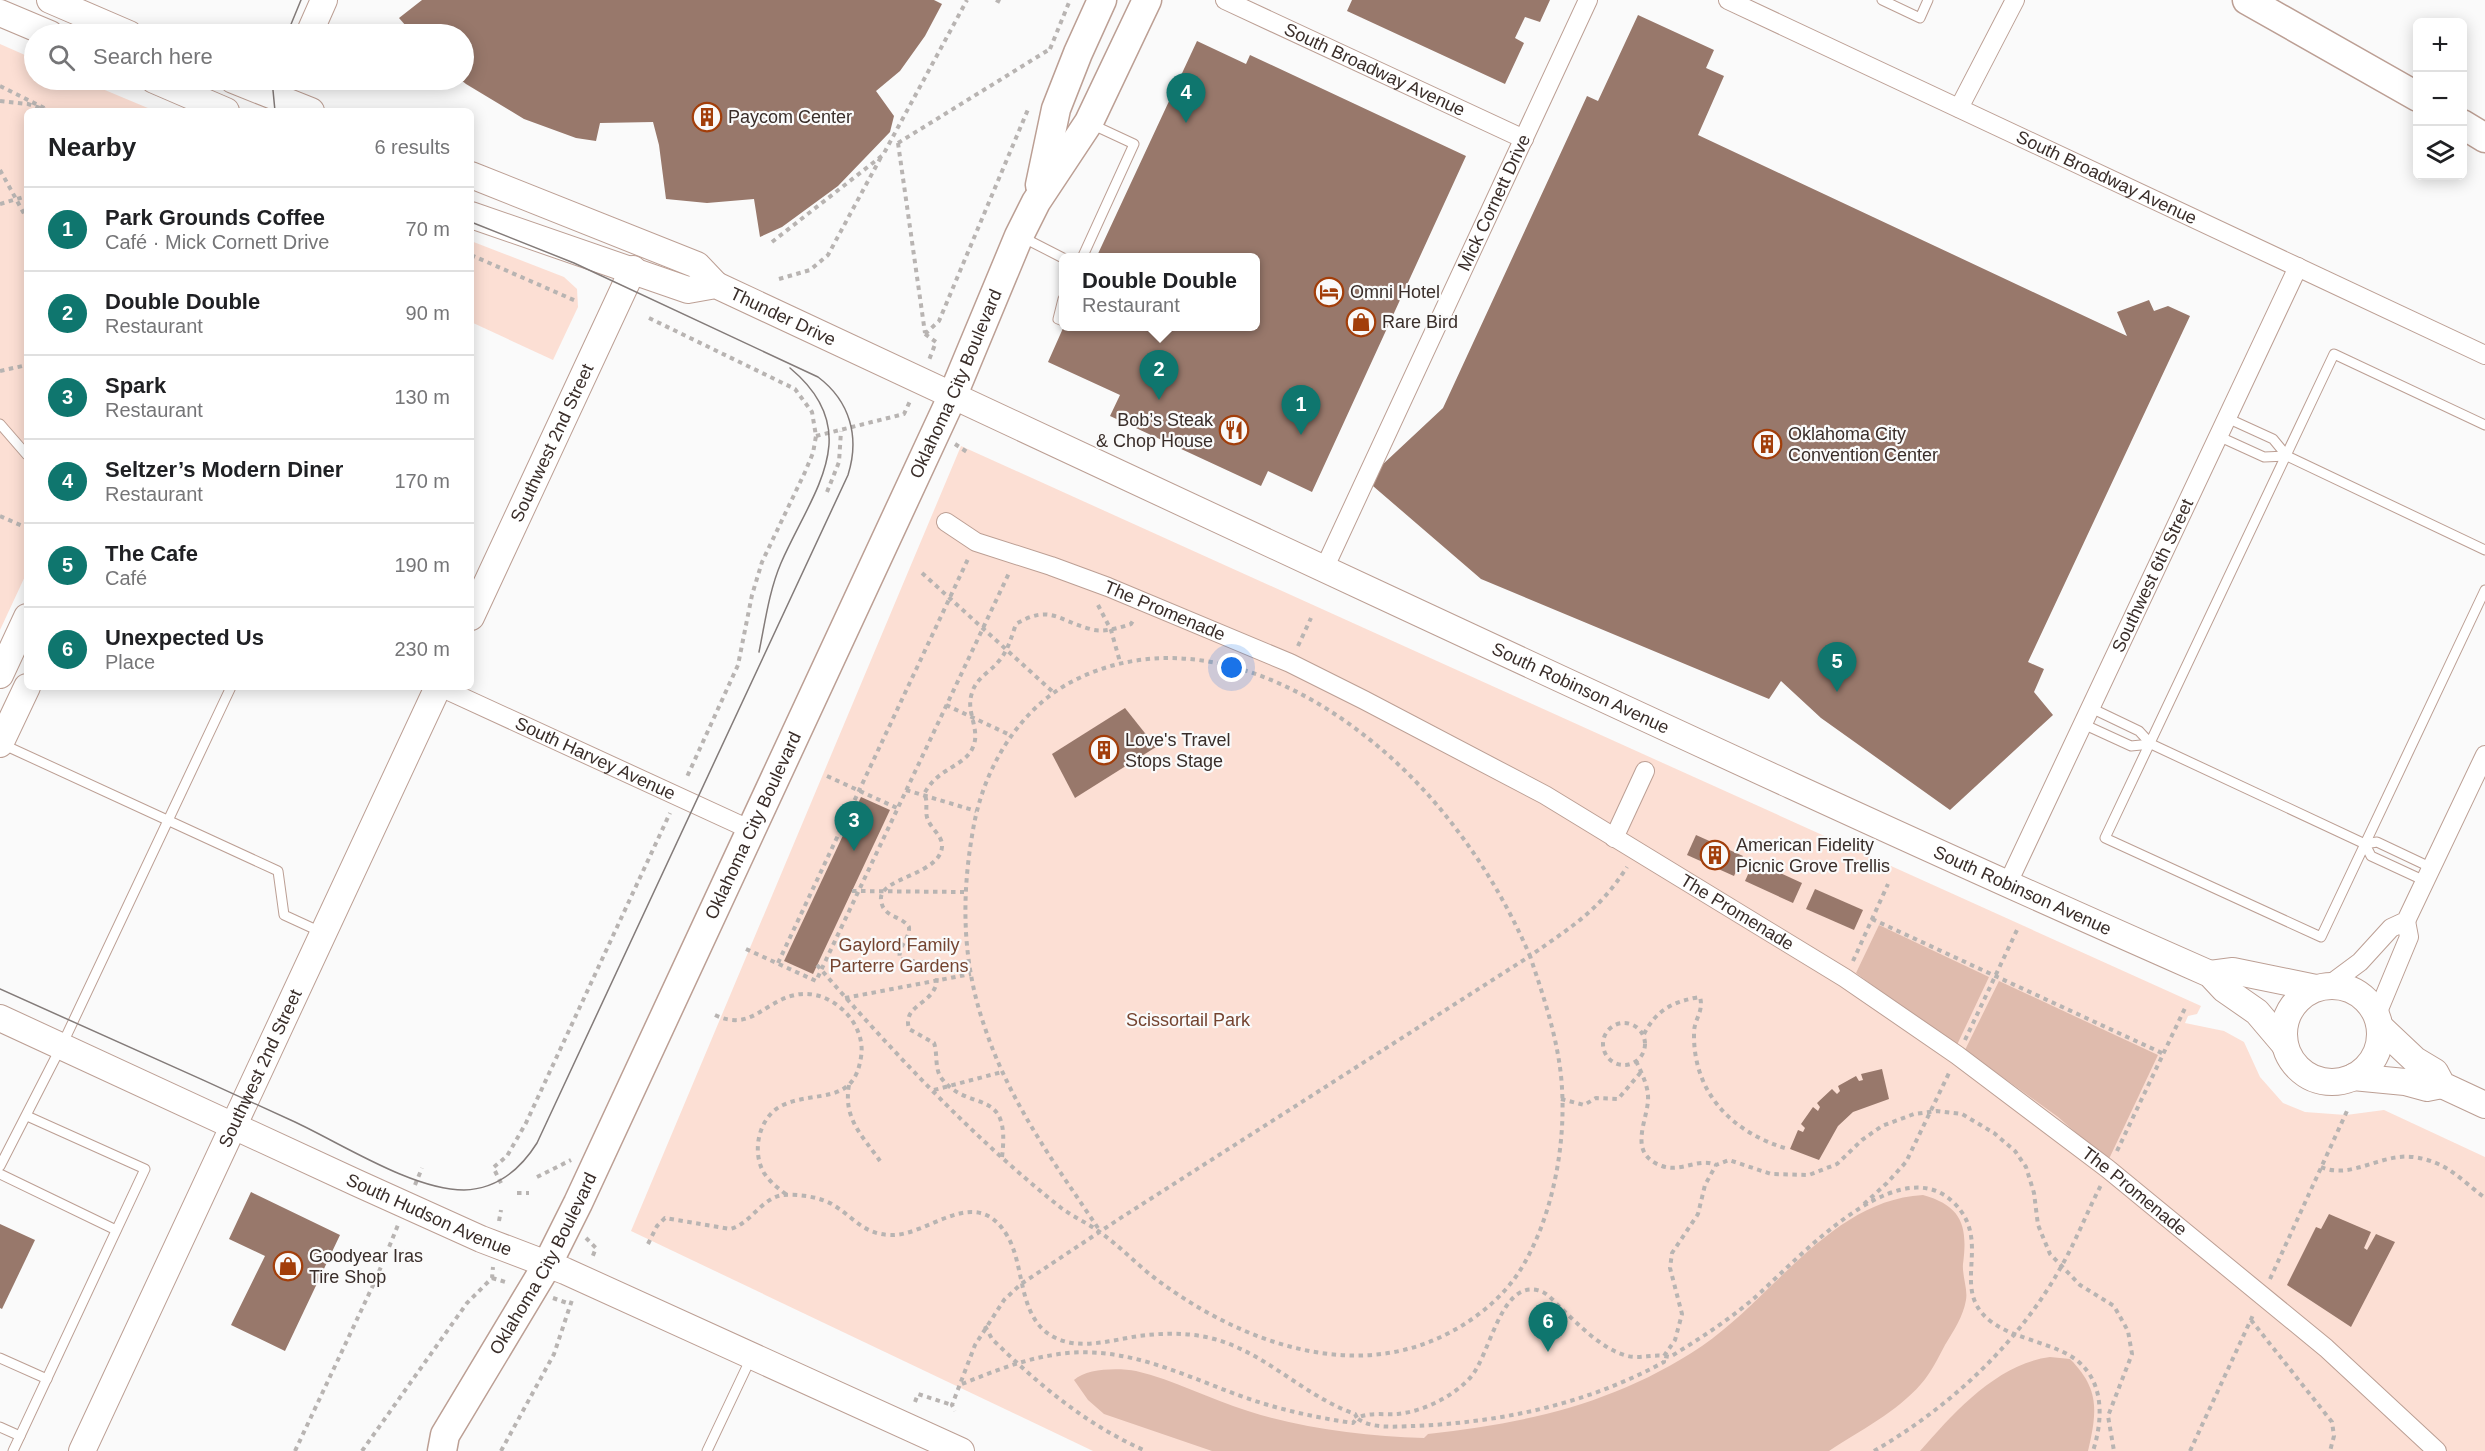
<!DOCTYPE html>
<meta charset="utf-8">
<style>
:root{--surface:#fff;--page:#f2f2f2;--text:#202124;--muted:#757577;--line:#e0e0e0;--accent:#0f766e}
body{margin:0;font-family:Helvetica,sans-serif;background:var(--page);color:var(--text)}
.controls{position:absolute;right:18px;top:18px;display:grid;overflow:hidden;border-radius:9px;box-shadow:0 3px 15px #0003}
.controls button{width:54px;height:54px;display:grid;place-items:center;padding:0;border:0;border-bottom:2px solid var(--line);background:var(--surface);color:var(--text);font:30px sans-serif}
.you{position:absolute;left:1232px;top:668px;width:21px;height:21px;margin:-15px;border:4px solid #fff;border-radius:50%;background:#1a73e8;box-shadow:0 0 0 9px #1a73e833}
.badge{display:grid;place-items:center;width:39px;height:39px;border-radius:50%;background:var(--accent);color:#fff;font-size:20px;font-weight:700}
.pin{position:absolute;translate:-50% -50px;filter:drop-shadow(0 2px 3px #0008)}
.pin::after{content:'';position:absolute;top:32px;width:21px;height:18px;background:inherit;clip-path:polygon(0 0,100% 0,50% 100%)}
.popup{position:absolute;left:1059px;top:253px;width:201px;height:78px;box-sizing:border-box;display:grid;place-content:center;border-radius:9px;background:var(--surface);filter:drop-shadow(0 2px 4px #0005);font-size:20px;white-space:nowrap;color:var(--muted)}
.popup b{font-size:22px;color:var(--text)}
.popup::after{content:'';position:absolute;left:50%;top:100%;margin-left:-12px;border:12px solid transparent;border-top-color:var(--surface)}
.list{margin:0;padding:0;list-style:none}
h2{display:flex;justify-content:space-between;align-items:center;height:78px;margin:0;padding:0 24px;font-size:26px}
h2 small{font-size:20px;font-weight:400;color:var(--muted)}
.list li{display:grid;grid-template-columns:39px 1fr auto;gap:18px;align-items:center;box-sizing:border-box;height:84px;padding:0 24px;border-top:2px solid var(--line)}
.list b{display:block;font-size:22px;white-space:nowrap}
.list p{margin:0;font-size:20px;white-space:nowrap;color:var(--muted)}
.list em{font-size:20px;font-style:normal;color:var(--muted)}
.icon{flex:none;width:33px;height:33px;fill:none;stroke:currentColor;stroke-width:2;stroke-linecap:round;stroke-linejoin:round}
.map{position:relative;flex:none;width:2485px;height:1451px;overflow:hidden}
.search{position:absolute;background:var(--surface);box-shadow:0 3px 15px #0003;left:24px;top:24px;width:450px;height:66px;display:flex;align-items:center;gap:15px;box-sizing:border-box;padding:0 21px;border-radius:33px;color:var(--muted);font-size:22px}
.panel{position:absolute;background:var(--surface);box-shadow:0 3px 15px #0003;left:24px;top:108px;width:450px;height:582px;border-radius:9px}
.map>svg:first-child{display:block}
.green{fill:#fcdfd4}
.water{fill:#dfbbad}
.building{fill:#98786b}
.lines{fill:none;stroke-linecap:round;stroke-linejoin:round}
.lane-casing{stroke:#bc9f94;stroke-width:11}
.street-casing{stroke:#bc9f94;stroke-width:20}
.secondary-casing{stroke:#bc9f94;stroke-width:28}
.primary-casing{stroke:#bc9f94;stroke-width:31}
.path{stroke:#b8b4b2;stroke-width:4;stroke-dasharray:4.5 4.5;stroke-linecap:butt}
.lane{stroke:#fff;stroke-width:9}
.street{stroke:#fff;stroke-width:18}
.secondary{stroke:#fff;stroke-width:26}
.primary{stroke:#fff;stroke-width:28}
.tram{stroke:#837b79;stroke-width:1.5}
.labels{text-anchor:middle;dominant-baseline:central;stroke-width:4.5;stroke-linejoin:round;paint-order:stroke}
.street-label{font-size:18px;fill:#392d29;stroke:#fafafa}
.poi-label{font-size:18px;fill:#392d29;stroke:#fafafa;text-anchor:start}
.park-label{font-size:18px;fill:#754430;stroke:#fafafa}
</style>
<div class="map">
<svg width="2485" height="1451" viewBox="0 0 2485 1451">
<rect width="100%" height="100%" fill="#fafafa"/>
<g class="green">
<path d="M0 44 34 59V80H81L155 111H27V572L0 630Z"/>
<path d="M471 241 564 277 577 289 578 307 553 360 471 322Z"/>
<path d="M961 446 2201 1006 2197 1014 2188 1016 2185 1023 2224 1031 2244 1042 2260 1077 2283 1103 2305 1112 2346 1115 2384 1110 2485 1157V1451H1093L631 1231Z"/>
</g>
<g class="water">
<path d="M1879 925 1989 977 1956 1047 1856 973Z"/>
<path d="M1999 981 2158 1055 2108 1161 2058 1117 1965 1050Z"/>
<path d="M1923 1195C1962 1206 1968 1226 1963 1264 1962 1276 1968 1289 1966 1300 1963 1317 1954 1330 1945 1345 1938 1358 1931 1373 1921 1384 1897 1412 1859 1431 1829 1451H1212L1104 1414 1088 1400 1074 1380C1087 1368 1119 1368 1136 1371 1174 1380 1210 1399 1248 1411 1304 1429 1365 1436 1424 1438L1428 1434C1528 1423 1617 1403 1702 1346 1774 1297 1831 1200 1923 1195Z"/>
<path d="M2050 1357 2070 1359C2100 1389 2097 1412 2088 1451H1920C1954 1412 1997 1364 2050 1357Z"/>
</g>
<g class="building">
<path d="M422 0H934L942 4 925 36 900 71 876 91 894 116 890 132 838 186 782 227 760 237 754 199 707 203 666 199 659 145 653 122 600 123 596 141 576 138 524 119 466 84 461 80H464V34H413L399 18Z"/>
<path d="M1352 0H1550L1540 22 1525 17 1515 38 1524 43 1505 84 1347 11Z"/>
<path d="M1638 15 1714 50 1706 68 1724 76 1698 135 2127 336 2117 312 2149 300 2154 311 2168 306 2190 316 2028 662 2044 669 2034 692 2053 715 1950 810 1821 718 1781 681 1769 699 1481 579 1366 480 1443 408 1587 96 1598 101Z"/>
<path d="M1197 41 1246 64 1250 55 1466 156 1312 492 1268 471 1261 486 1110 416 1120 395 1048 362 1064 326H1255V258H1096Z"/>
<path d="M1125 708 1156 747 1075 798 1052 754Z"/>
<path d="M861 797 890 810 813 974 784 961Z"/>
<path d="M1696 835 1743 856 1734 876 1687 855Z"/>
<path d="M1754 861 1802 883 1793 903 1745 881Z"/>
<path d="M1815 889 1863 910 1854 930 1806 909Z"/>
<path d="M1882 1069 1889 1099 1853 1112 1838 1126 1819 1160 1790 1149 1798 1130 1803 1132 1805 1128 1801 1124 1813 1107 1818 1111 1820 1107 1817 1103 1832 1089 1837 1094 1840 1091 1838 1086 1856 1076 1859 1081 1863 1080 1861 1074Z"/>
<path d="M251 1192 340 1235 285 1351 231 1325 265 1256 229 1239Z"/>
<path d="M2329 1214 2371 1232 2364 1248 2367 1250 2376 1234 2395 1242 2351 1327 2287 1285 2316 1227 2321 1229Z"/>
<path d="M0 1224 35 1240 2 1309 0 1308Z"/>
</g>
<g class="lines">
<g class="lane-casing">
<g id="lane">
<path d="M1882 0 1920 18 1928 0"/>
<path d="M1022 237 1063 258"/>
<path d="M1082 258 1134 144 1091 124"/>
<path d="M1063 299 1058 319 1063 321"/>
<path d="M2227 418 2273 439 2287 456 2485 550"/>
<path d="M0 424 27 455"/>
<path d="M2485 425 2334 354 2105 838 2321 937 2485 590"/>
<path d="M2218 436 2264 457 2287 456"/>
<path d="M2091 708 2139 731 2151 744 2365 844 2377 842 2432 868"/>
<path d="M2083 724 2131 746 2151 744"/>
<path d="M2 744 278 871 284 915 321 932"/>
<path d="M2365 844 2371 856 2425 881"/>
<path d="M0 1166 62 1045 231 687"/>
<path d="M0 1174 116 1230"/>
<path d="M0 1358 47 1379"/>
<path d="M0 1427 20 1436"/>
<path d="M13 1451 145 1169 27 1116"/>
<path d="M707 1451 751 1358"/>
</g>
</g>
<g class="street-casing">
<g id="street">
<path id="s1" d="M1225 0 1524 139"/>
<path id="s2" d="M1728 0 2485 355"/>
<path d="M1959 108 2015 0"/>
<path id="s3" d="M946 522 976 542 1051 566 1108 587 1290 663 1364 700 1545 795 1845 978 1957 1055 2108 1169 2326 1348 2437 1451"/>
<path id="s4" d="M1324 569 1588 0"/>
<path id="s5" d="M440 687 751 830"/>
<path d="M1614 838 1645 771"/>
<path id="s6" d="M2007 885 2298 267"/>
<path d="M2329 985 2360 962 2391 928 2406 921 2485 755"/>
<path d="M2377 1014 2409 937 2406 921"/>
</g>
</g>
<g class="secondary-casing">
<g id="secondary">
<path d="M50 0 129 34"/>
<path d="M0 13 50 34"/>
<path d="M309 34 324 0"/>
<path d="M154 80 226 111"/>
<path d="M233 80 311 111"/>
<path d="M471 175 697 265 716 285"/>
<path id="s7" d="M471 215 688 290 716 285C936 389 1156 490 1376 593 1653 722 1930 851 2210 974L2224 989 2257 1012 2285 1045"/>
<path id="s8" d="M471 617 633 269"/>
<path d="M0 675 27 617"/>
<path d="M0 744 27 687"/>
<path d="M2210 974 2233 971 2316 988"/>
<circle cx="2332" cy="1034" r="48"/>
<path id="s9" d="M0 1018 357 1183 481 1239 565 1271 961 1451"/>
<path d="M2380 1027 2415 1060 2435 1072 2442 1085 2485 1105"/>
<path d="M2353 1077 2405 1082 2427 1088 2442 1085"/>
<path id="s10" d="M82 1451 438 687"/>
</g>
</g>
<g class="primary-casing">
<g id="primary">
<path d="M2247 0 2418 97"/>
<path d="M2462 124 2485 138"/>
<path d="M1040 185 1056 109 1078 53 1102 0"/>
<path id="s11" d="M442 1451 445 1435 547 1265 578 1203 952 397 1019 236 1036 202 1089 122 1147 0"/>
</g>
</g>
<g class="path">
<path d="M996 0 1002 3"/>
<path d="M1050 49 1070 0"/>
<path d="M0 86 46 109"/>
<path d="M0 101 28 104 49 111"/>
<path d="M898 143 925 333"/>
<path d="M898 143 1050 49"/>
<path d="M0 170 27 219"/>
<path d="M0 204 27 196"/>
<path d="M772 242 883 155 967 0"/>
<path d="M471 255 576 301"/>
<path d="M779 279 810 270 828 255 881 157"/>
<path d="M649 318 795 389 812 412 816 436 813 453 805 472 762 562 752 595 738 665 686 779"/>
<path d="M925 334 939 321 1029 107"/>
<path d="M925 334 936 342 929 360"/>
<path d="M0 371 27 365"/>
<path d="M816 436 904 414 911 399"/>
<path d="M955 444 967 452"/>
<path d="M827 492 839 462 841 431"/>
<path d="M0 516 27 528"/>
<path d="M922 573 1053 692"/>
<path d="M1098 605 1111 630 1120 662"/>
<path d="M1298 646 1311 618"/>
<path d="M946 705 1010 735"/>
<path d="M827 776 897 808"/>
<path d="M906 790 976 811"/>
<path d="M852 891 964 892"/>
<path d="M1872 919 2164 1054"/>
<path d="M746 949 816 981 1010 571"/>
<path d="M1853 961 1888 884"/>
<path d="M778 963 968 559"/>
<path d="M817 965C892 1051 971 1136 1060 1207 1073 1217 1088 1223 1101 1233 1121 1247 1137 1265 1156 1279 1229 1334 1330 1376 1421 1345 1458 1332 1494 1308 1517 1275 1556 1217 1571 1124 1558 1055 1552 1021 1541 989 1530 956L1119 1219 1021 1284 1004 1300 975 1345 952 1405 955 1411"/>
<path d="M845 998 971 974"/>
<path d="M715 1015C751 1032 763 1002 795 995 830 987 867 1023 861 1057 854 1106 815 1090 783 1105 759 1116 751 1151 764 1173 770 1182 779 1189 787 1195"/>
<circle cx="1624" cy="1044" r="21"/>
<path d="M1644 1034C1656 1010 1674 1001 1700 997 1704 1012 1694 1019 1694 1033 1693 1094 1733 1133 1788 1149"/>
<path d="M1965 1040 2017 930"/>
<path d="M1636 1061C1642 1074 1649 1087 1648 1101 1646 1124 1628 1154 1662 1166 1681 1173 1699 1157 1716 1165"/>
<path d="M849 1085C843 1119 862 1135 880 1161"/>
<path d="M934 1090 1002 1072"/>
<path d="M1561 1099 1584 1105 1596 1098 1618 1099 1641 1072"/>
<path d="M2117 1151 2186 1006"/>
<path d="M1002 1157C1011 1085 970 1114 942 1079 934 1069 938 1054 934 1043L909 1029C901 1001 943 1005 936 971L925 963 900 959C897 946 910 940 909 927 901 915 883 918 881 900 878 877 944 875 942 844 941 835 931 828 928 820 924 812 929 801 924 794 938 767 965 767 973 747 981 729 965 712 972 693 976 678 989 673 998 662 1008 651 1011 638 1016 624 1050 604 1057 620 1090 629 1104 633 1118 628 1131 624L1134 619"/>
<path d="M494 1167 507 1156 526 1123 670 813"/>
<path d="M2321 1167C2351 1180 2381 1153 2413 1157 2446 1161 2460 1179 2485 1198"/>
<path d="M495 1171 502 1185"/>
<path d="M537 1177 571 1160"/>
<path d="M415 1185 422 1168"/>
<path d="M517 1193H529"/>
<path d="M1864 1204 1887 1183 1906 1162 1950 1071"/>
<path d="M499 1221 501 1210"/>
<path d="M1098 1228C1055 1164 1010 1103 985 1028 962 963 961 897 973 830 983 769 1019 708 1075 680 1211 612 1367 714 1450 821 1483 863 1509 907 1530 956 1572 926 1598 912 1627 867"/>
<path d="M586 1238 596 1248 592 1258"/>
<path d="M648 1244 657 1226 665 1218 730 1229C751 1224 761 1198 783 1195 799 1194 822 1197 835 1206 855 1219 864 1234 890 1235 929 1237 976 1181 1008 1237 1026 1269 1017 1322 1058 1339 1086 1351 1120 1337 1148 1335 1167 1333 1187 1333 1206 1337 1263 1349 1301 1395 1355 1414L1357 1418C1369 1412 1385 1415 1398 1414 1424 1411 1452 1397 1470 1378 1490 1356 1500 1282 1537 1290 1548 1292 1554 1302 1562 1309 1580 1326 1600 1347 1624 1355 1639 1360 1650 1354 1664 1356L1675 1340 1682 1314 1670 1268 1672 1253 1698 1214 1705 1185 1716 1165 1729 1160 1771 1174 1809 1175 1837 1164 1862 1140 1882 1126 1914 1114 1937 1111 1962 1114 1994 1133 2015 1151 2026 1167 2034 1193 2038 1225 2050 1254 2080 1285 2114 1306 2128 1331 2132 1354 2108 1416 2114 1451"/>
<path d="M492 1278 509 1283"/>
<path d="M2270 1279 2347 1111"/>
<path d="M553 1298 570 1304"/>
<path d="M2251 1320 2332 1422 2334 1436 2330 1451"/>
<path d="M985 1326 992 1339C1038 1384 1086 1425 1146 1451"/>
<path d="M962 1384C992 1372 1021 1360 1053 1355 1120 1343 1178 1373 1238 1395 1276 1409 1313 1417 1353 1423L1357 1418C1372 1430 1398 1426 1415 1426 1503 1422 1587 1404 1664 1362V1356L1670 1357C1699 1339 1726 1322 1752 1300 1791 1267 1894 1148 1952 1201 2002 1247 1931 1303 2017 1335 2035 1342 2060 1348 2075 1359 2105 1381 2103 1420 2093 1451"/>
<path d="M915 1402 918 1394 952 1405"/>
<path d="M295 1451 376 1279 398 1225"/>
<path d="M362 1451 467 1303 492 1278 493 1267"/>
<path d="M501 1451 554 1354 573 1297"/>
<path d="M1874 1451C1950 1407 2018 1344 2061 1267 2076 1241 2087 1212 2101 1185"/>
<path d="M2190 1451 2254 1313"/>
</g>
<use href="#lane" class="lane"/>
<use href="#street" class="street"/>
<use href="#secondary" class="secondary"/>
<use href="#primary" class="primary"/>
<g class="tram">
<path d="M287 34 301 0"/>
<path d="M272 80 275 111"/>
<path d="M759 652C765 623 769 591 781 563 812 492 867 432 790 368"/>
<path d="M0 989C99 1033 197 1077 295 1122 342 1144 413 1190 464 1190 497 1189 520 1170 537 1143L848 475C860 437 850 401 818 377L574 263 471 222"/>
</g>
</g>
<defs>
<g id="building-ring" transform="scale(1.5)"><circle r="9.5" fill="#fafafa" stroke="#a23e0a" stroke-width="1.5"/><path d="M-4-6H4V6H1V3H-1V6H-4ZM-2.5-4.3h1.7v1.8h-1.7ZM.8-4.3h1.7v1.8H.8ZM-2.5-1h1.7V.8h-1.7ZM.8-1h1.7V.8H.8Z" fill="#a23e0a"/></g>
<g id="hotel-ring" transform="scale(1.5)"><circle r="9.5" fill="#fafafa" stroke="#a23e0a" stroke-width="1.5"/><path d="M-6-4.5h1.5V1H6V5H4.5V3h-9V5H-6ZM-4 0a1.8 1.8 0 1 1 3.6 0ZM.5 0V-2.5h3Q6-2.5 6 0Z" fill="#a23e0a"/></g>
<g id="shop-ring" transform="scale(1.5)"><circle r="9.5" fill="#fafafa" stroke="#a23e0a" stroke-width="1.5"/><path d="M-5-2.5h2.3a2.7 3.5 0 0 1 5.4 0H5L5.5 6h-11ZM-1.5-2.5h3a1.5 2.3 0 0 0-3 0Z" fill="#a23e0a"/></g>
<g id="restaurant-ring" transform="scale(1.5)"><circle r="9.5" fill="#fafafa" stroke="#a23e0a" stroke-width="1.5"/><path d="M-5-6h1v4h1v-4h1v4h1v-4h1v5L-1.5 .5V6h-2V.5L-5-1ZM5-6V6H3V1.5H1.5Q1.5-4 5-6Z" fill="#a23e0a"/></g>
</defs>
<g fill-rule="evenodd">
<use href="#building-ring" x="707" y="117"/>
<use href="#hotel-ring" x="1329" y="292"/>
<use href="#shop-ring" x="1361" y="322"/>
<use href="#restaurant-ring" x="1234" y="430"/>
<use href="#building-ring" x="1767" y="444"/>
<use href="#building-ring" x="1104" y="750"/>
<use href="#building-ring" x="1715" y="855"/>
<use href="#shop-ring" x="288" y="1266"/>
</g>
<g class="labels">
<g class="street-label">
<text stroke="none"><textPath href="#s1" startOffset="165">South Broadway Avenue</textPath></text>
<text stroke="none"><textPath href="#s2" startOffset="418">South Broadway Avenue</textPath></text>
<text stroke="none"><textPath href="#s4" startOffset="404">Mick Cornett Drive</textPath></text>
<text stroke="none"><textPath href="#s7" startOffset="332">Thunder Drive</textPath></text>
<text stroke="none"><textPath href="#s11" startOffset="1186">Oklahoma City Boulevard</textPath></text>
<text stroke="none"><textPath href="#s8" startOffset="192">Southwest 2nd Street</textPath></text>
<text stroke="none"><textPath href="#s6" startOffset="342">Southwest 6th Street</textPath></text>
<text stroke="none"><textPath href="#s3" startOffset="237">The Promenade</textPath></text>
<text stroke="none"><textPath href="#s7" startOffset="1212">South Robinson Avenue</textPath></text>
<text stroke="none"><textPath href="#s5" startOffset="171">South Harvey Avenue</textPath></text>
<text stroke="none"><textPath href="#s11" startOffset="700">Oklahoma City Boulevard</textPath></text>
<text stroke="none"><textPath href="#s7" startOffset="1698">South Robinson Avenue</textPath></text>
<text stroke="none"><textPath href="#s3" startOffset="885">The Promenade</textPath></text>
<text stroke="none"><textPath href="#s10" startOffset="422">Southwest 2nd Street</textPath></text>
<text stroke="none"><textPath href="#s3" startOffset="1371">The Promenade</textPath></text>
<text stroke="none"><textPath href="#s9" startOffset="472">South Hudson Avenue</textPath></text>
<text stroke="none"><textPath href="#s11" startOffset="214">Oklahoma City Boulevard</textPath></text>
</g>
<g class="poi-label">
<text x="728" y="117">Paycom Center</text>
<text x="1350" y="292">Omni Hotel</text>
<text x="1382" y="322">Rare Bird</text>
<text x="1213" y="420" text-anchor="end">Bob’s Steak<tspan x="1213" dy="21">&amp; Chop House</tspan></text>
<text x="1788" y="434">Oklahoma City<tspan x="1788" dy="21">Convention Center</tspan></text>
<text x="1125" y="740">Love's Travel<tspan x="1125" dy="21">Stops Stage</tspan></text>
<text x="1736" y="845">American Fidelity<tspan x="1736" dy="21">Picnic Grove Trellis</tspan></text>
<text x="309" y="1256">Goodyear Iras<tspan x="309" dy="21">Tire Shop</tspan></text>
</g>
<g class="park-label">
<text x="899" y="945">Gaylord Family<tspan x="899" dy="21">Parterre Gardens</tspan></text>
<text x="1188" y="1020">Scissortail Park</text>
</g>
</g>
</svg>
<div class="controls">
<button>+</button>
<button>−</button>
<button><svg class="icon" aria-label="layers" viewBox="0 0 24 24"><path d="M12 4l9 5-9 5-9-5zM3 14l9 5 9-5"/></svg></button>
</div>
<div class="you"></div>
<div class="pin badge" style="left:1301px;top:435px">1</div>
<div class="pin badge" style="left:1159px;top:400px">2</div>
<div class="popup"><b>Double Double</b>Restaurant</div>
<div class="pin badge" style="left:854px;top:851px">3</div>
<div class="pin badge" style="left:1186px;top:123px">4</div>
<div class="pin badge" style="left:1837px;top:692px">5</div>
<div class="pin badge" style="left:1548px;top:1352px">6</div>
<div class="search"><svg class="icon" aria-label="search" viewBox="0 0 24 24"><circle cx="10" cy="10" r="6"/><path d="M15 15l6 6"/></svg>Search here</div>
<section class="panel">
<h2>Nearby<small>6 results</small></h2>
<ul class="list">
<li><span class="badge">1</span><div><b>Park Grounds Coffee</b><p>Café · Mick Cornett Drive</p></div><em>70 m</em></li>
<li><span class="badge">2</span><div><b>Double Double</b><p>Restaurant</p></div><em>90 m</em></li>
<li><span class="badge">3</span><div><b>Spark</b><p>Restaurant</p></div><em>130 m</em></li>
<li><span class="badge">4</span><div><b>Seltzer’s Modern Diner</b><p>Restaurant</p></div><em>170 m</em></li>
<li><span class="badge">5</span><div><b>The Cafe</b><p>Café</p></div><em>190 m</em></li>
<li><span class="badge">6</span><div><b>Unexpected Us</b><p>Place</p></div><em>230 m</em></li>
</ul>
</section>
</div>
